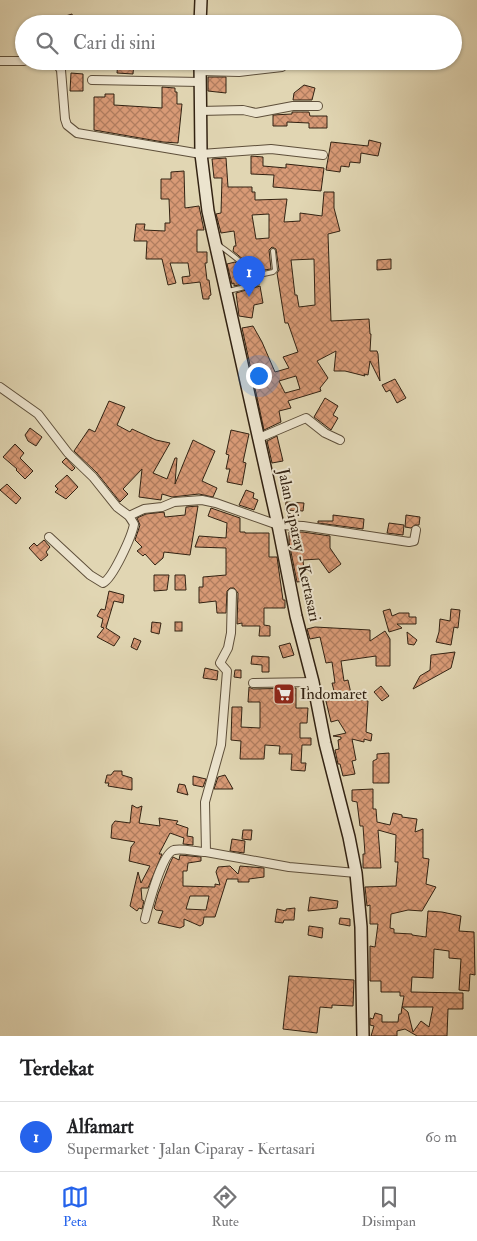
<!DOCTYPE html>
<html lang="id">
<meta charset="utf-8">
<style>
:root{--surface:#fff;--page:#f2f2f2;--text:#202124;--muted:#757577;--line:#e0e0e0;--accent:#2563eb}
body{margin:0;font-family:"IM FELL Double Pica",serif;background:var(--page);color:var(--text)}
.you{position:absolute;left:258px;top:375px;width:18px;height:18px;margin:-12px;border:4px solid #fff;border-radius:50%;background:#1a73e8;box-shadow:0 0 0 8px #1a73e833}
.badge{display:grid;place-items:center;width:32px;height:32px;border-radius:50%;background:var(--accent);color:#fff;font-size:16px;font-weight:700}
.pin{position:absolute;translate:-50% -41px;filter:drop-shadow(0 1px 2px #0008)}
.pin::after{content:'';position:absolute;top:26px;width:18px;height:15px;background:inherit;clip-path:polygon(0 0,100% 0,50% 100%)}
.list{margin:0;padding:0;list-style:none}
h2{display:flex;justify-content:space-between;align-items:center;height:65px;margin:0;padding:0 20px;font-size:21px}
h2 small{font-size:16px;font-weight:400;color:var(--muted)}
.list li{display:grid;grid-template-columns:32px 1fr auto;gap:15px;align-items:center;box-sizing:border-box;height:70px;padding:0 20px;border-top:1px solid var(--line)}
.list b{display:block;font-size:19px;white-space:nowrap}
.list p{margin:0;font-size:16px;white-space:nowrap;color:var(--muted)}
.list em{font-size:16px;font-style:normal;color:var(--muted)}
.icon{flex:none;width:28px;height:28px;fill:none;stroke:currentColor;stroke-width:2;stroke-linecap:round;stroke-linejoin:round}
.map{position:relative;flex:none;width:477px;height:1036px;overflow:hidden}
.search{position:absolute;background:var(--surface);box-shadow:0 1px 4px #0004;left:15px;right:15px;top:15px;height:55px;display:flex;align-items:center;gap:12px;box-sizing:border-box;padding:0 18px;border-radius:28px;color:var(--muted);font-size:19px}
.sheet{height:135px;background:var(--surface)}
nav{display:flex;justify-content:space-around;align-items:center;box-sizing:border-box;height:70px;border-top:1px solid var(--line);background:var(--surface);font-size:14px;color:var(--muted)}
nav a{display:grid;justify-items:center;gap:2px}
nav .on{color:var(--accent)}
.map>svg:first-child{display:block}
.building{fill:url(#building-cross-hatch);stroke:#322212;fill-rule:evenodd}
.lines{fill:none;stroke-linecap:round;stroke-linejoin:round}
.lane-casing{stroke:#5e4f3a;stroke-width:6}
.street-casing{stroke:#5e4f3a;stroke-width:10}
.secondary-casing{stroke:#322212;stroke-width:14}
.lane{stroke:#ece4ce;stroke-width:4}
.street{stroke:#ece4ce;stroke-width:8}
.secondary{stroke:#ece4ce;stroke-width:11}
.labels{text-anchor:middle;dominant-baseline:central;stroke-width:4;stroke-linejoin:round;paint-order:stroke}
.street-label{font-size:16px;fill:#322212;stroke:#ece4ce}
.poi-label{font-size:16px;fill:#322212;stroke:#ece4ce;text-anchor:start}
</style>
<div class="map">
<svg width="477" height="1036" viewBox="0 0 477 1036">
<defs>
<pattern id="building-cross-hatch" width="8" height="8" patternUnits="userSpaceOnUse" patternTransform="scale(1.25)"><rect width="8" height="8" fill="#d89a76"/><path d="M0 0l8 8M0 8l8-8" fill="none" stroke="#b07d5f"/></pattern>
</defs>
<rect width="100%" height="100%" fill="#e1d6b3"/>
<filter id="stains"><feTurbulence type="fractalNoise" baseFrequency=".004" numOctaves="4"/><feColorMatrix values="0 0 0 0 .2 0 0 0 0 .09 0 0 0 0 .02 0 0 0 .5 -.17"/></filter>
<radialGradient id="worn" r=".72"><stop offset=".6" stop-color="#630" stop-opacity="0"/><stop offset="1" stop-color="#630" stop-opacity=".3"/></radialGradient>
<g class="building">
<path d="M72 14 74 22 60 24 59 18Z"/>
<path d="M118 61H134L133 74 117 73Z"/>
<path d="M71 73 83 74V91H70Z"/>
<path d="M208 77H226V93L208 91Z"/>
<path d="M304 85 315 88 312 100H293L294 93Z"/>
<path d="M162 87 175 88V92H177V104H182L178 143 163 142 94 130V97H105V94H114V105L162 108Z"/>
<path d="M292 112H309L310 116H327V128H309V123L287 122V126H273V115L292 114Z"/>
<path d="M369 140 381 143 378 156 361 153 360 163 350 162 349 167 341 166 340 172 326 170 331 142 368 146Z"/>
<path d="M251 156 263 157V166L286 168V164L324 168 321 191 273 187 274 175 251 174Z"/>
<path d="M226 158 228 187H252V192H255V200L287 199 284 222 300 221V213L322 216 324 192H334V208L340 231 328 234 331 321 369 319 370 334H371L370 351H377L378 354 380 381 370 361 368 375 364 374 365 376 345 371H334L336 351 317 361 328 378 320 388 321 391 288 401 291 408 279 411 281 422 264 430 242 328 253 326 262 342 275 372 289 368 283 357 298 352 288 323H285L277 273 279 270 276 249 272 247 269 250 271 269 258 271 257 264 250 265 233 251 234 246H236L234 231 221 233 216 214 221 213 222 178H214L212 159ZM269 214V238L256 239 252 215ZM314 259 315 305 299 307 297 295H295L291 260ZM296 376 300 389 285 393 279 381Z"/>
<path d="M184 171 185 208 199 206 204 230H197V252H207V263H205L207 280H209L211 295 209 296V299H203L200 282 183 284 182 277 190 276 188 263H170L176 283 168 285 162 259H146L147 241H134L136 224H145L144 230 165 231V223H170L169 199H161V179H171V172Z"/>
<path d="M391 259V269L377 270V260Z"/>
<path d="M235 262 239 265 243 284 234 286V283L232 284 227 264Z"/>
<path d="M260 286 263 303 254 305 252 318 239 316 236 293Z"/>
<path d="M395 379 406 398 397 403 390 390 386 392 382 385Z"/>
<path d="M325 398 338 406 333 415 338 418 331 430 314 417Z"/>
<path d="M109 401 125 407 117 425 130 432 132 429 156 440 170 443 153 473 167 479 175 458H177L175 484 193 440 215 451 202 481 217 488 213 497 199 494 172 497 162 494 161 500 139 497 142 469 123 489 128 494 120 502 97 473 74 451 89 429 95 432Z"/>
<path d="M30 428 42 437 36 446 28 441 25 435Z"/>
<path d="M231 430 249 434 243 462 246 463 242 485 227 482 230 469H226L229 455 226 454Z"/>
<path d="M277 436 283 461 272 463 267 441Z"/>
<path d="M15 444 24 453 20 458 33 471 25 479 16 470 17 469 3 457Z"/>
<path d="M66 458 75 468 72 471 62 462Z"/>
<path d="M67 475 78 487 66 499 55 492 58 489 55 486Z"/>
<path d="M7 484 21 498 16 504 0 490Z"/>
<path d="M246 490 254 493 253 498 258 500 254 510 239 505Z"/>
<path d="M286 502 304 503 303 511 285 510Z"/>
<path d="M198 506 190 555 164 552 163 558 155 565 145 554 143 556 137 551 142 547 135 540 140 525 137 518 146 514 164 512 165 517 185 515 186 507Z"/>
<path d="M211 508 240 518V532H245V533H269V557H277L283 600H285V608H264V625L270 626V636H259L260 626H242V623L237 624 238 593 234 588H230L227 591 226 613H217L216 601 199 603V587H203V577L226 575V548L195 547 199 536 226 538 227 523 208 516Z"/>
<path d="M333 515 364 519 363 529 318 523V521H333Z"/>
<path d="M406 515 420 517 419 525H415L411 528 405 527Z"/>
<path d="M389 523 404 525 403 535 387 533Z"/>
<path d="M289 532H303L330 536V548L341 564 329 573 319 559 303 560 305 581 297 582 289 542Z"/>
<path d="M44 540 50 547 46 552 48 555 41 561 29 548 34 543 37 546Z"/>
<path d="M154 575H169L167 590 154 591Z"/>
<path d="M175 575H185L186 590H175Z"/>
<path d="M109 591 124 595 123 603 114 601 106 628 120 637 114 646 97 637 104 628 101 627 103 619 97 616 101 609 105 610Z"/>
<path d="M390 609 392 616 399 613H409V617H416V624H397L402 628 389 632 383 611Z"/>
<path d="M451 609 460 610 458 628 454 627 451 645 436 642 439 632 440 619 450 621Z"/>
<path d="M152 622 161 623 159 634 151 632Z"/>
<rect x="175" y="622" width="7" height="9"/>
<path d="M315 627 370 630V641L385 631 390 639V666H376V656L341 661 344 681 348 680 352 698 368 701 366 732 372 734 371 741 364 739V742L352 739 356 760 352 761 355 774 343 776 340 764H338L335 750 339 749 338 740 341 739V737L333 736 346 733 338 720 331 722 325 697 335 695 332 683H335L332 662 326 663 320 637 310 639 307 629Z"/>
<path d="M407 632 417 640 414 645 408 644Z"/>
<path d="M134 638 141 641 137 650 131 647Z"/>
<path d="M290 643 294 655 283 658 279 646Z"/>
<path d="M455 652 451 668 413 689 420 676 430 670 431 655Z"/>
<path d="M252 656 269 657V672H262V665L251 664Z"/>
<path d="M205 668 218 671 217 680 203 678Z"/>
<path d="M235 670H241V678L234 677Z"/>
<path d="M381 686 389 696 382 701 374 692Z"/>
<path d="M249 687 253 689 296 688V708H308L307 723H300V738H311V745H302L301 763H306L305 771 291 770 292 754H279L280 746 265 745 264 759H240L241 741 231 740 232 707H242L241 727 260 728V702H248Z"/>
<path d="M389 753V783H373V761L377 759V754Z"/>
<path d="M114 771H122V775L132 778V790L108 786 109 783H105L107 775H111Z"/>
<path d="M225 775 233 789H214L218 777Z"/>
<path d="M193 776 206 779 203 787 193 785Z"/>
<path d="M179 784 185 785 188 795 177 792Z"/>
<path d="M373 789V809H376L377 822 390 825 393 813 402 815V817L417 819 415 832 423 829V858L429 859 426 884 436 887 422 911 408 910 391 914 390 928 394 929V933L412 934V935L426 937 428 911 442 912 461 916 459 931 474 932 475 975 470 974 469 991 459 990 461 959 449 958V951L434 949 433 978 412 977 411 992 463 993V1009H448L447 1036H417L405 1029 397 1031V1036H371L374 1026 370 1025V1018L373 1019 375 1013 382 1015V1022H398L399 1014H401L402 1007 408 1012 413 1032 421 1021 429 1027 433 1007H402L404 996H400V992H381V981H370V946L375 947 378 924H370V905L367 906 365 887 396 886 398 862H395L396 835 378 830 381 868H363V854H365L363 826H360L357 802 352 801V790Z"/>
<path d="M132 805 137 808 142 806 139 823 160 826 159 818 178 821 176 824 188 828 187 836 193 837V845L183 844 184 838 170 833 159 854H162L148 888H141L142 900 144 901 142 909 139 908 137 911 130 906 138 872 141 883 150 866 129 861 131 847 135 842 111 838 112 825 115 821 130 823Z"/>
<path d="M243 830H252L251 840 242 839Z"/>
<path d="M232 839 245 841 244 853 230 851Z"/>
<path d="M180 855 201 857V861L188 863 187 871H183V886L215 887V884L220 885 216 872 218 867 230 866 238 874 240 866 264 868V877L249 879V882H238V879H227L215 917H204L203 924 200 926 184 919V926L180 928 158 923 163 911 156 910 154 908 158 894 170 863 173 857 179 860ZM190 896H209L206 910 186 909Z"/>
<path d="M310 897 338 901 337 908 308 911Z"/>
<path d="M295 908 294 920H284L283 923 275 922 277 909 286 911V909Z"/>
<path d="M340 918 350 919V926L339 924Z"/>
<path d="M309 926 323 928 322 938 308 935Z"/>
<path d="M289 976 354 980 353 1006 332 1005V1008L320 1007 317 1033 283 1029Z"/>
</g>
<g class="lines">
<g class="lane-casing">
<g id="lane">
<path d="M219 245C229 253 256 271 257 283L254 285 228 291"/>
<path d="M254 276 273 272 275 270 273 251"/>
</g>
</g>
<g class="street-casing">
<g id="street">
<path d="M0 61H24"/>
<path d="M44 61C51 61 58 64 61 70L65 119 67 125 77 133 201 154 271 149 323 155"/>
<path d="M200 71 239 72 282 67"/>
<path d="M92 80 200 82"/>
<path d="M200 111 243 110 256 113 293 106H318"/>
<path d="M0 387 38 414 68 453 93 477 117 507 129 516 134 524C132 536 113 578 103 583L90 575 49 537"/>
<path d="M259 438 306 418 325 433 340 440"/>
<path d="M129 516 144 509 162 507 174 502 202 500 216 503 278 525 303 526 409 542 414 541 416 530"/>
<path d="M232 593 231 633 228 648 220 663 227 671 221 745 205 802 206 852 289 867 356 873"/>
<path d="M253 683 313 682"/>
<path d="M145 919C148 907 162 853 174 850 183 848 196 852 206 852"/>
</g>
</g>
<g class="secondary-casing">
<g id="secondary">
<path d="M200 24 201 0"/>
<path d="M200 61 201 154 208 211 278 525 296 616 313 682 325 743 349 837 356 873 361 927 363 1036"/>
</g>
</g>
<use href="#lane" class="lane"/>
<use href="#street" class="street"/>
<use href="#secondary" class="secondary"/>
</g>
<defs>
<g id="supermarket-square" transform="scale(1.125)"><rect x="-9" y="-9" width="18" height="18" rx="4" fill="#8f2418" stroke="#ece4ce"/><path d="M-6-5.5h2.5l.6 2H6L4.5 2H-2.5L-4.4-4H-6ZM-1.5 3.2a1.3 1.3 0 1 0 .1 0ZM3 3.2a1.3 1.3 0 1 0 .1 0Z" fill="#fff"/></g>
</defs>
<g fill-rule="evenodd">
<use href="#supermarket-square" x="284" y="694"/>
</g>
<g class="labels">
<g class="street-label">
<text transform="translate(299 545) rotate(78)">Jalan Ciparay - Kertasari</text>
</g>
<g class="poi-label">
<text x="300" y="694">Indomaret</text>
</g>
</g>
<rect width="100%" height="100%" filter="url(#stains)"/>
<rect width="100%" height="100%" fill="url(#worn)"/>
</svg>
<div class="you"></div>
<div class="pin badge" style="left:249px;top:297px">1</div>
<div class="search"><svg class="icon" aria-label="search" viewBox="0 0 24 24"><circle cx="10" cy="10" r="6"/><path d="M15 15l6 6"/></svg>Cari di sini</div>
</div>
<section class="sheet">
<h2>Terdekat<small></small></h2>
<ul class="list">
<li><span class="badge">1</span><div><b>Alfamart</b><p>Supermarket · Jalan Ciparay - Kertasari</p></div><em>60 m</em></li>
</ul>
</section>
<nav>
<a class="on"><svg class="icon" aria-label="map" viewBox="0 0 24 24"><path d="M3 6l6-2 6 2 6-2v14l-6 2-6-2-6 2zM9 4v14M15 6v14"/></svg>Peta</a>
<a><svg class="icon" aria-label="directions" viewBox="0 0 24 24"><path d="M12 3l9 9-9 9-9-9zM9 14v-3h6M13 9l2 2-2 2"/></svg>Rute</a>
<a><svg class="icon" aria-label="saved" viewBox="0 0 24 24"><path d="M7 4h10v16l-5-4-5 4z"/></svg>Disimpan</a>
</nav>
